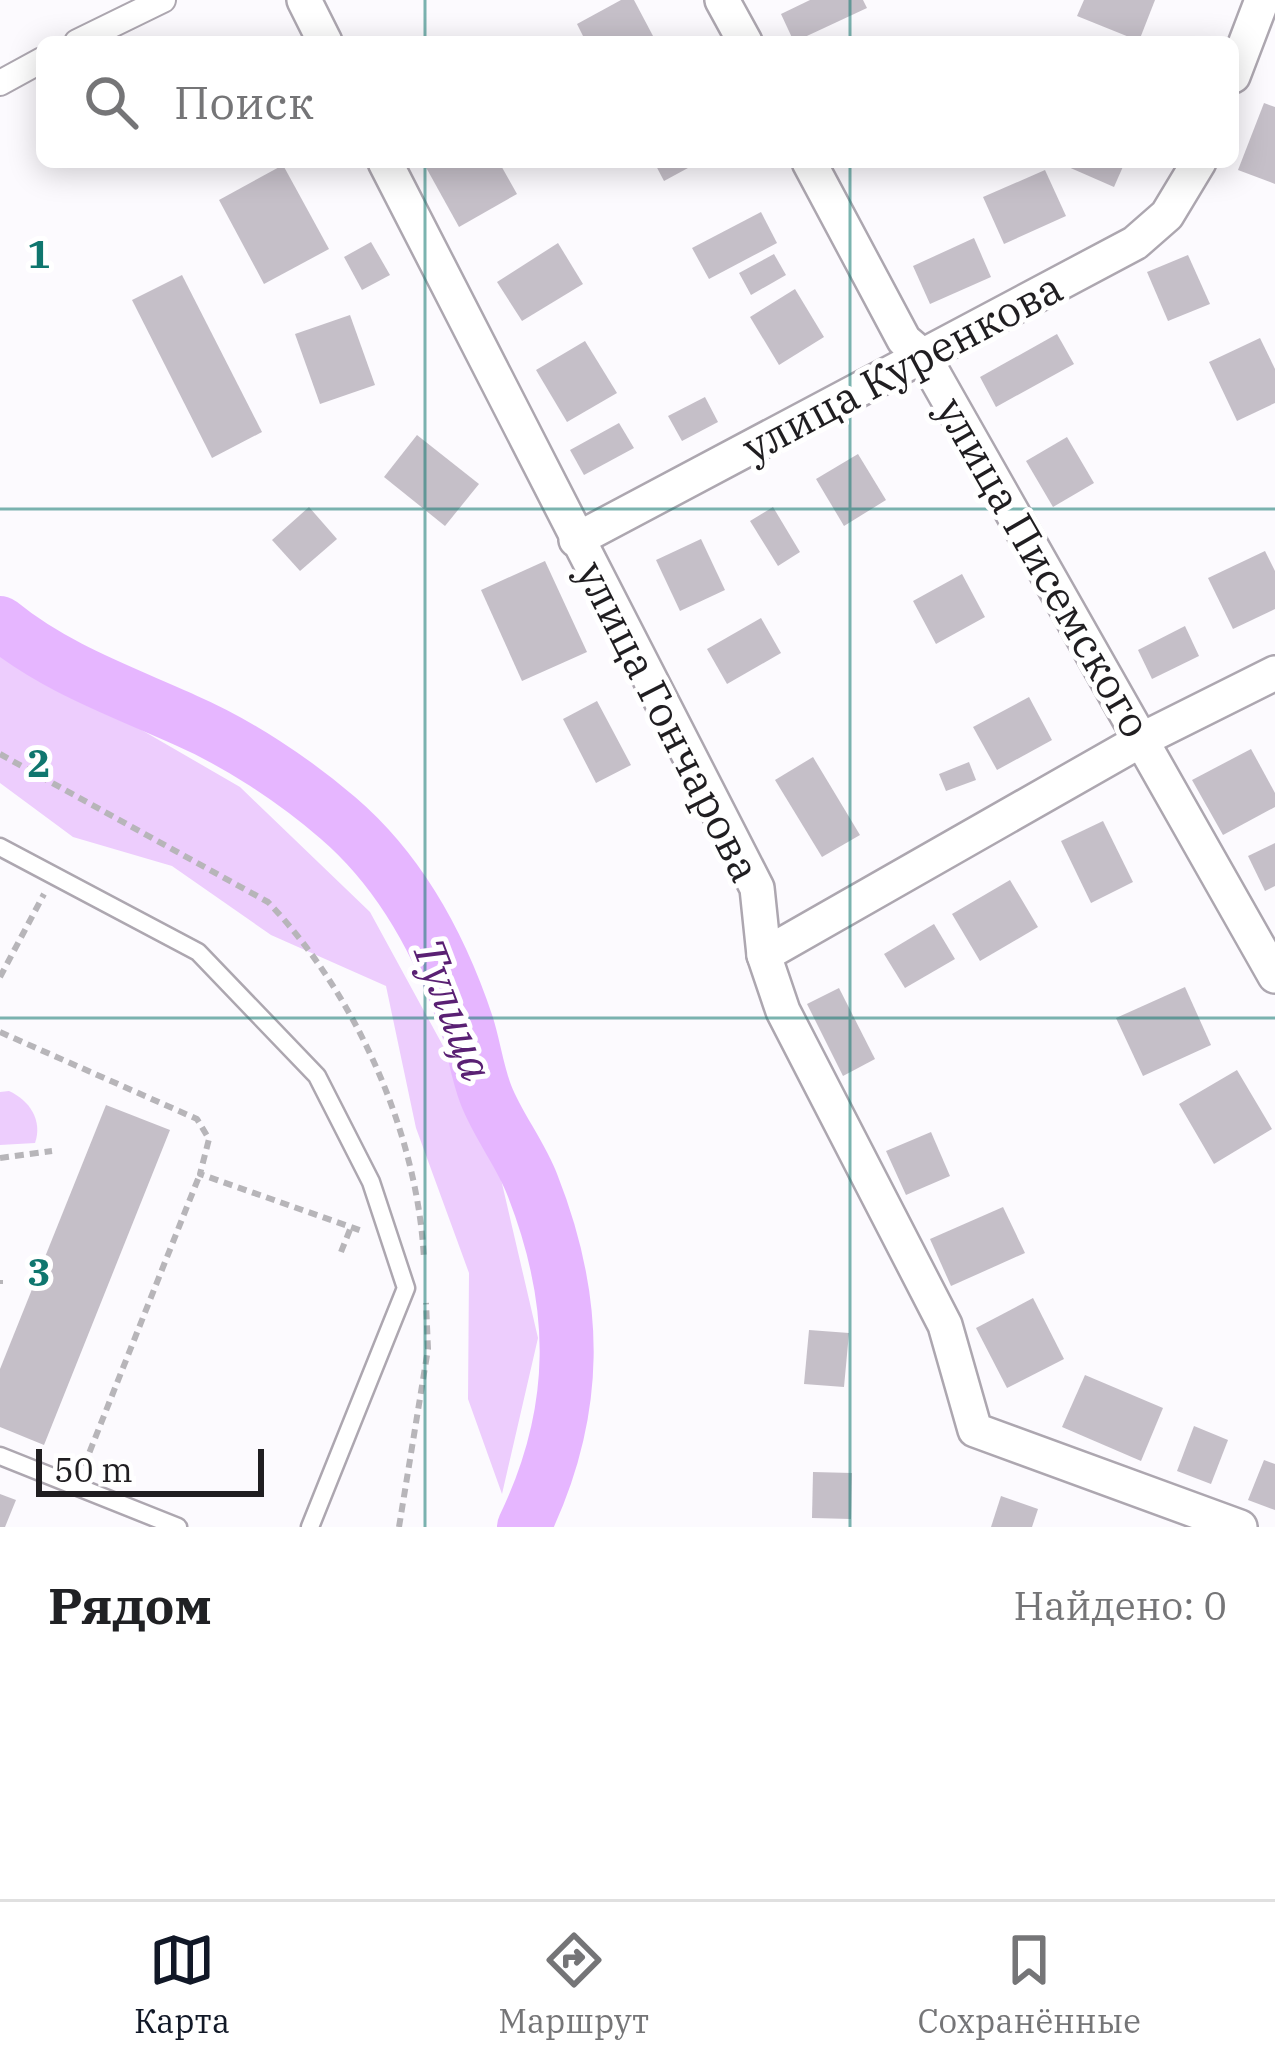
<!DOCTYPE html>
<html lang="ru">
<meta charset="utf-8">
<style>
:root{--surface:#fff;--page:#f6f6f6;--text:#202124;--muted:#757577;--line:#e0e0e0;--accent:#111827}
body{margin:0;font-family:"IBM Plex Serif",serif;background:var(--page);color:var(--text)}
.scale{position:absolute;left:36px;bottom:30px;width:228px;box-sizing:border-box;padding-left:12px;border:6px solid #201e21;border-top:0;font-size:33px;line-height:42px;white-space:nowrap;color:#201e21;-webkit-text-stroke:9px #fff;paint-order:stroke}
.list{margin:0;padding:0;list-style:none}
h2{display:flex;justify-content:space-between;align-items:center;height:156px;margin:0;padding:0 48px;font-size:51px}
h2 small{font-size:39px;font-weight:400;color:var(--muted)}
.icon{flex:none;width:66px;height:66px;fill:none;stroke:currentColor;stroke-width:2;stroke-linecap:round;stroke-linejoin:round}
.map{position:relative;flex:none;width:1275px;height:1527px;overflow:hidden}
.search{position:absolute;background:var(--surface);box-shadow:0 6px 30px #0003;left:36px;right:36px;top:36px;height:132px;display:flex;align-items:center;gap:30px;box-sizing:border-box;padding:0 42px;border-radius:18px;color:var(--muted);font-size:45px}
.sheet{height:372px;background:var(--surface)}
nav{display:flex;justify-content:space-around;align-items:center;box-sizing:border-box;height:168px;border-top:3px solid var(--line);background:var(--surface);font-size:33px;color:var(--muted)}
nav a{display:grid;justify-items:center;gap:6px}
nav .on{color:var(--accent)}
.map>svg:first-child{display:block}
.green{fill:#edcdfd}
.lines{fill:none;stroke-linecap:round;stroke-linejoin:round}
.river{stroke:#e6b6ff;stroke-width:54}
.building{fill:#c5bfc8}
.service-casing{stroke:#ada7b0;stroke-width:21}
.pedestrian-casing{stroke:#ada7b0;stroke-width:28}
.minor-casing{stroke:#ada7b0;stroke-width:38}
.path{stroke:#b7b5b9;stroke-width:6;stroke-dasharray:9 6;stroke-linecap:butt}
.service{stroke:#fff;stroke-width:16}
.pedestrian{stroke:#fff;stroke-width:24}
.minor{stroke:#fff;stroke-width:33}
.grid{fill:none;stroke:#0f766e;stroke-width:3;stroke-opacity:0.55}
.labels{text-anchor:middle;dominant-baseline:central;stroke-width:10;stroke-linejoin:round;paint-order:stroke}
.street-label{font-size:42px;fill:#201e21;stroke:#fff}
.water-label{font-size:45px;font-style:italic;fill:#5a2073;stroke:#fff}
.grid-label{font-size:39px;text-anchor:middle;font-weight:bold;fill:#0f766e;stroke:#fff;stroke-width:10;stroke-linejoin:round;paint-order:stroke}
</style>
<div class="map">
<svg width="1275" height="1527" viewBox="0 0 1275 1527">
<rect width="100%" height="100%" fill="#fcfafe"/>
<g class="green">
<path d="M0 648 240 787 370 912 490 1132 538 1338 502 1494 468 1399 469 1273 416 1128 386 986 271 935 172 866 73 837 0 783Z"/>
<path d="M9 1091C29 1100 43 1120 35 1143L0 1145V1092Z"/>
</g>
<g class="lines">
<path class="river" d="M0 623C55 668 121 691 185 720 238 743 294 780 338 818 401 872 441 947 467 1025 474 1047 477 1072 486 1095 498 1126 520 1153 532 1184 579 1303 580 1411 524 1527"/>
</g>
<g class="building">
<path d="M621 0H634L653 36 642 42H586L577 24Z"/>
<path d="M810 0H863L867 8 794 42 781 14Z"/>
<path d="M1084 0H1155L1139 41 1077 16Z"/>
<path d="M1264 103 1275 107V184L1238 170Z"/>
<path d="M423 162H499L517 194 459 227Z"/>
<path d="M654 162H699L664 181Z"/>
<path d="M1068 162H1125L1114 187 1066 166Z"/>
<path d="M283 165 329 249 264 284 219 200Z"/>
<path d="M1045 170 1066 216 1004 244 983 197Z"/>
<path d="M761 212 777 243 709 279 692 248Z"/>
<path d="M974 238 991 277 930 304 913 266Z"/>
<path d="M371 242 390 275 362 290 344 257Z"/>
<path d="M558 243 583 284 522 321 497 282Z"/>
<path d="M774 254 786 275 751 295 739 273Z"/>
<path d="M1188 255 1210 304 1168 321 1147 272Z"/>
<path d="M182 275 262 432 212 458 132 300Z"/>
<path d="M795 289 824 337 779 365 750 317Z"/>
<path d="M350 315 375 385 320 404 295 334Z"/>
<path d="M1057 334 1074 364 996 407 980 377Z"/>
<path d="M1260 338 1275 369V403L1237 421 1209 362Z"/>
<path d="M585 341 617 393 567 422 536 370Z"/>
<path d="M705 397 718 422 682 441 668 416Z"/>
<path d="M619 423 634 448 584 475 570 450Z"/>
<path d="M417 435 479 484 445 526 384 477Z"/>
<path d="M1067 437 1094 483 1053 507 1026 461Z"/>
<path d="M858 454 886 500 844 526 816 479Z"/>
<path d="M309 507 337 539 300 571 272 540Z"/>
<path d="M773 507 800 552 778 566 750 521Z"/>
<path d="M701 539 725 590 680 611 656 560Z"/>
<path d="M1265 551 1275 571V609L1233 629 1208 578Z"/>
<path d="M545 561 587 652 522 681 481 590Z"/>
<path d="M962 574 985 617 936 644 913 601Z"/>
<path d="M761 618 781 653 727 684 707 649Z"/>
<path d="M1185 626 1199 656 1152 679 1138 650Z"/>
<path d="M1029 697 1052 740 997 770 973 727Z"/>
<path d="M597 701 631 765 596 783 563 719Z"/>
<path d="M1251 749 1275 793V807L1223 835 1192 780Z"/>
<path d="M813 757 860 835 822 857 775 780Z"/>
<path d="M969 762 976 780 946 791 939 774Z"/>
<path d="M1103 821 1133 882 1091 903 1061 841Z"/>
<path d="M1275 843V886L1265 891 1248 856Z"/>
<path d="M1010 880 1038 927 980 961 952 914Z"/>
<path d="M934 924 955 959 905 988 884 954Z"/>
<path d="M1185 987 1211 1045 1143 1076 1116 1018Z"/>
<path d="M839 988 875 1059 843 1076 807 1004Z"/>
<path d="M1237 1070 1272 1129 1214 1164 1179 1104Z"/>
<path d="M106 1105 170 1130 44 1445 0 1427V1369Z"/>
<path d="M931 1132 950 1176 906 1195 886 1151Z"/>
<path d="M1003 1207 1025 1253 951 1286 930 1239Z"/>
<path d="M1033 1298 1064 1359 1007 1388 976 1328Z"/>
<path d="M809 1330 849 1333 844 1387 804 1384Z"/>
<path d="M1085 1375 1163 1408 1141 1461 1062 1427Z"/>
<path d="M1194 1426 1228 1440 1211 1484 1177 1471Z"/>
<path d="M1264 1460 1275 1464V1510L1248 1500Z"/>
<path d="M813 1472 852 1473 851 1519 812 1518Z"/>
<path d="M0 1494 16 1500 5 1527H0Z"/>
<path d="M1001 1496 1038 1509 1032 1527H991Z"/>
</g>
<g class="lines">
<g class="service-casing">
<g id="service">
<path d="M0 847 198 952 317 1076 371 1182 406 1288 310 1527"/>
<path d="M0 1456 178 1527"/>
</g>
</g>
<g class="pedestrian-casing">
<g id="pedestrian">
<path d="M77 42 163 0"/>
<path d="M0 83 42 60"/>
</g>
</g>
<g class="minor-casing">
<g id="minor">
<path d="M304 0 325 42"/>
<path d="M722 0 745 42"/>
<path d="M1233 76 1262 0"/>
<path d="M385 162 757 888 764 955 783 1011 945 1325 975 1430 1240 1527"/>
<path d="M809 162 904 340 924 357 1275 976"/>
<path d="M576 540 1135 243 1167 215 1199 162"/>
<path d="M764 955 1143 739 1275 673"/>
</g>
</g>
<g class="path">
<path d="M0 754 268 902C355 993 418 1133 424 1260"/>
<path d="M0 977 44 894"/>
<path d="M0 1032 197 1119 209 1139 200 1174 365 1232"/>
<path d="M0 1158 52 1151"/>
<path d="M341 1252 351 1227"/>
<path d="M0 1280V1284"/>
<path d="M84 1466 200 1174"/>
<path d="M399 1527 428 1349 426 1303"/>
</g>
<use href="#service" class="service"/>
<use href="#pedestrian" class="pedestrian"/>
<use href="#minor" class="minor"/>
</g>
<path class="grid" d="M425 0V42M850 0V42M425 162V1527M850 162V1527M0 509H1275M0 1018H1275"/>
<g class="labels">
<g class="street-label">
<text transform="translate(902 367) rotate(-28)">улица Куренкова</text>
<text transform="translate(1044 567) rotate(60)">улица Писемского</text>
<text transform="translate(669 721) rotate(63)">улица Гончарова</text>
</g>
<g class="water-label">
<text transform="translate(454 1009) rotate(69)">Тулица</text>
</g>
</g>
<g class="grid-label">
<text x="39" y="268">1</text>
<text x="39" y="777">2</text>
<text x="39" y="1286">3</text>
</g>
</svg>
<div class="scale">50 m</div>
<div class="search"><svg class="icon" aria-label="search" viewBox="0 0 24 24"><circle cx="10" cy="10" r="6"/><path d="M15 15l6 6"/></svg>Поиск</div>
</div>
<section class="sheet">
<h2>Рядом<small>Найдено: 0</small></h2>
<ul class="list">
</ul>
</section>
<nav>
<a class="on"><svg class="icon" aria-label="map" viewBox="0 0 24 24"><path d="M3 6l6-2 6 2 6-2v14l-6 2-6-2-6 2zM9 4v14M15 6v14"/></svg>Карта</a>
<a><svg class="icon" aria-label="directions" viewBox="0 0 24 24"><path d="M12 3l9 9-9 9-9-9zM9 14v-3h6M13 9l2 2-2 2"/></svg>Маршрут</a>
<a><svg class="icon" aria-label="saved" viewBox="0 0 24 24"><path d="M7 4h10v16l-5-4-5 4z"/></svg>Сохранённые</a>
</nav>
